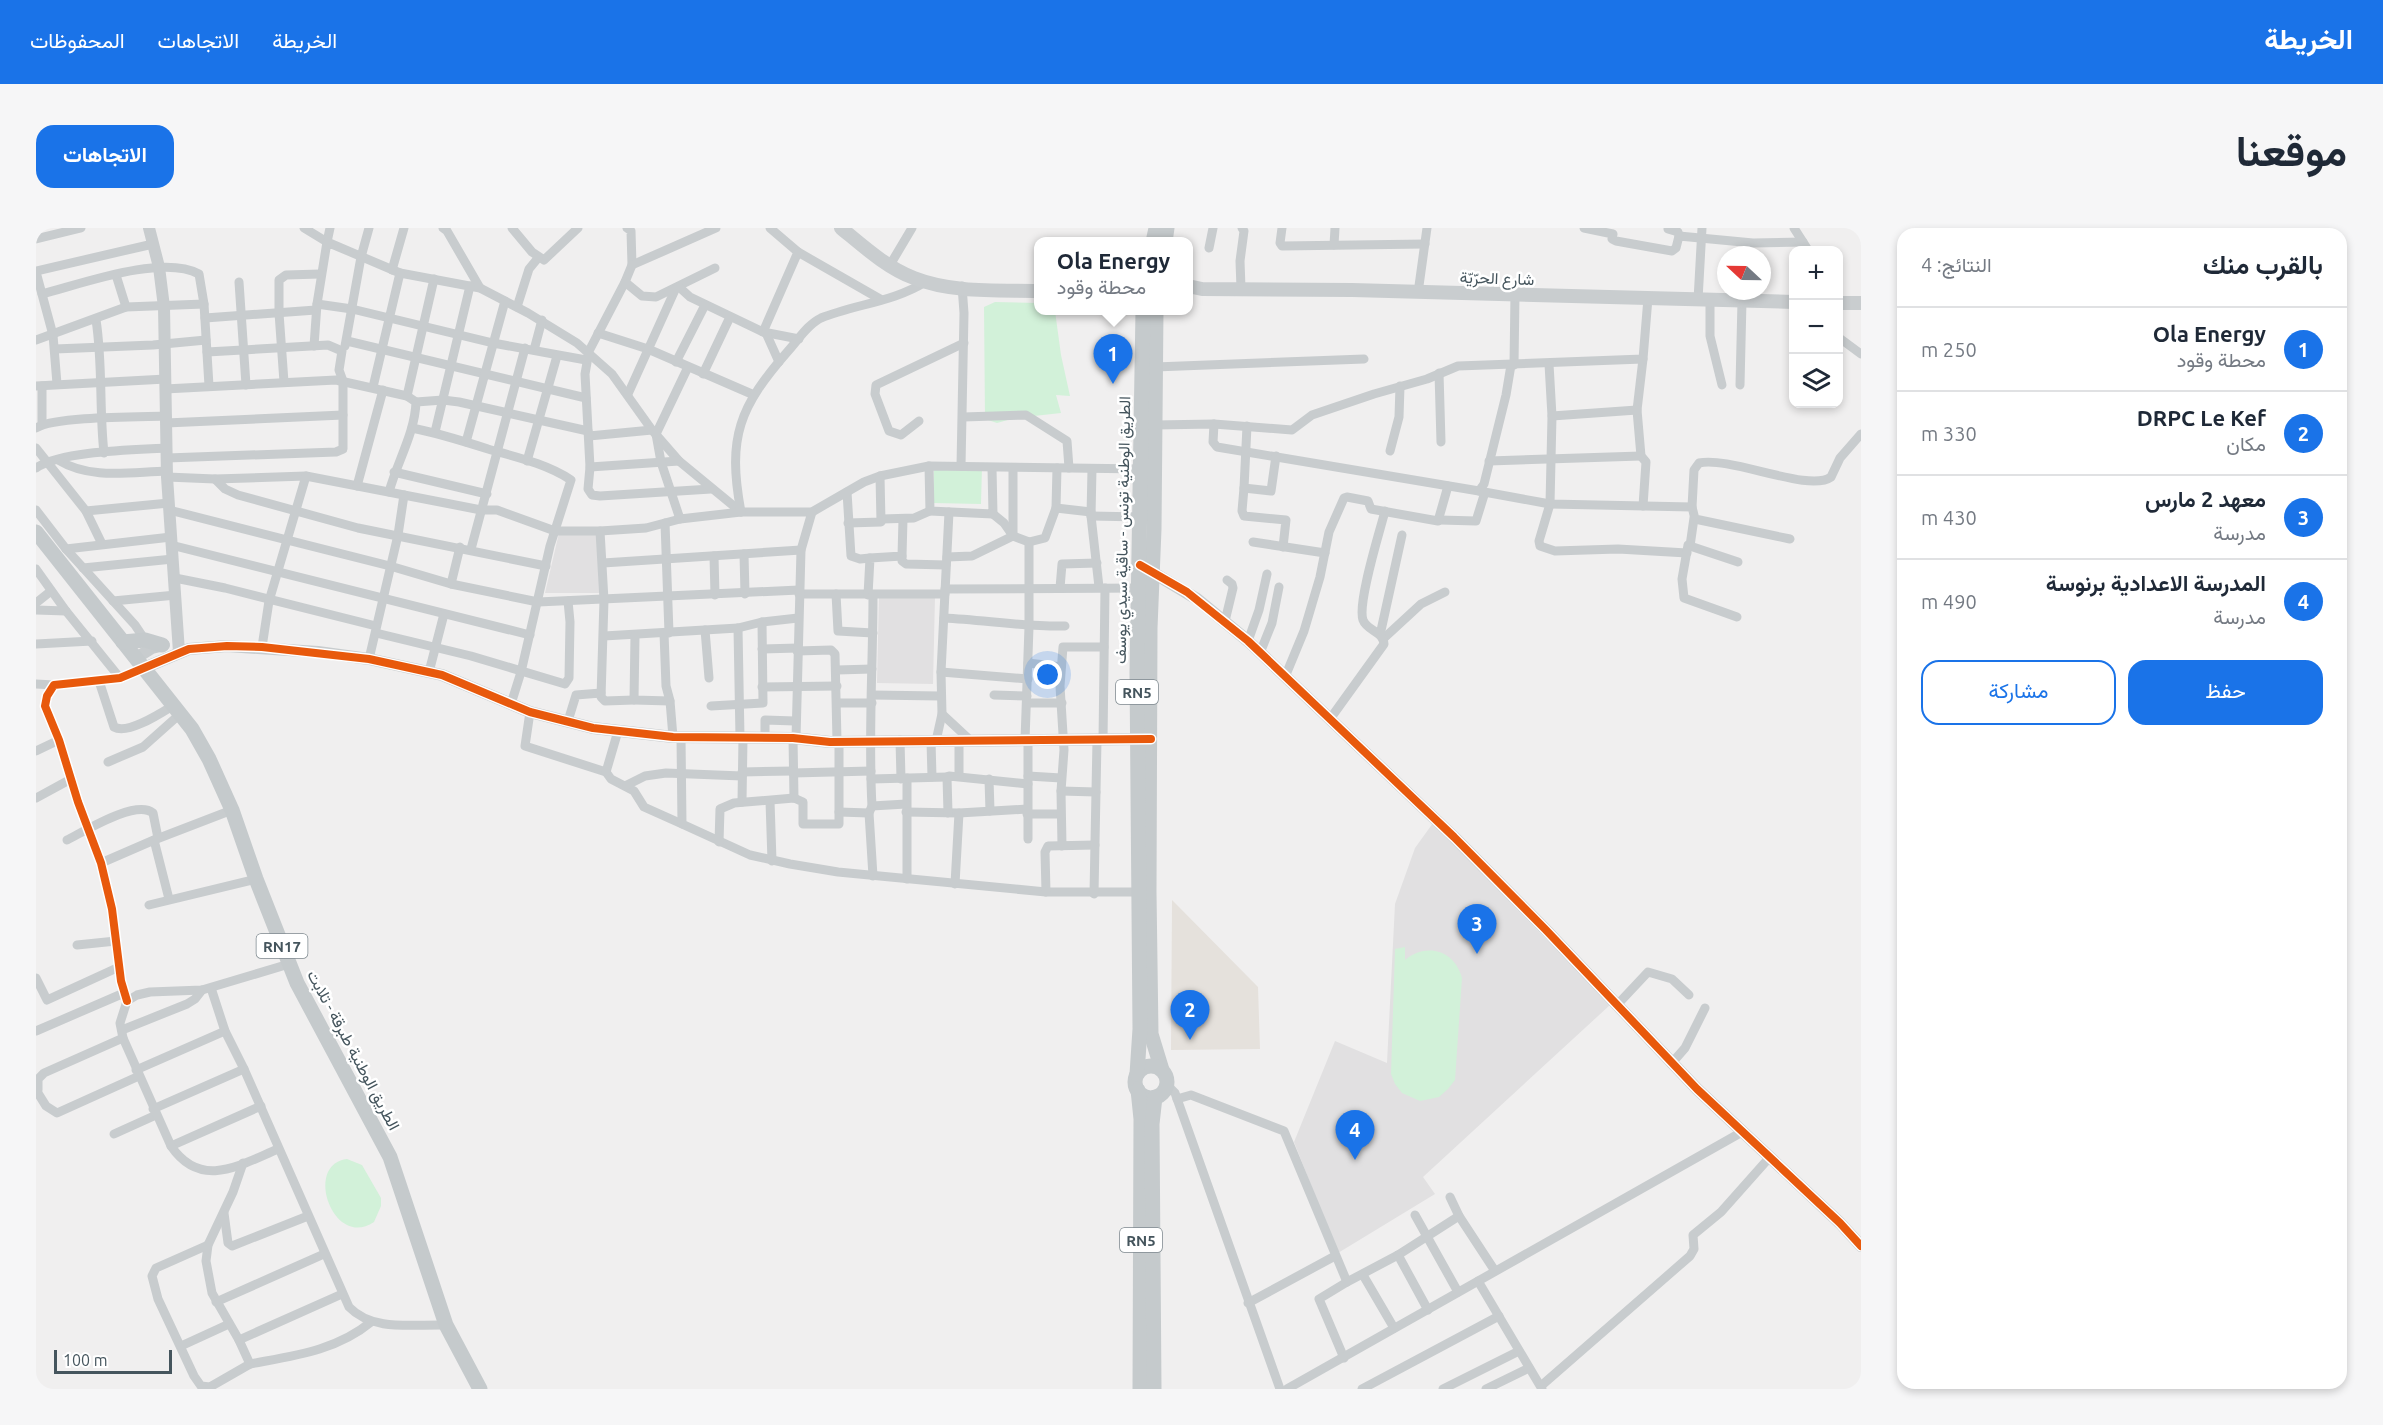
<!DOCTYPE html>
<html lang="ar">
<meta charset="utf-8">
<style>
:root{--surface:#fff;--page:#f6f6f7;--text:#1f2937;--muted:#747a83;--line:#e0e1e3;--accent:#1a73e8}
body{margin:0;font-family:Ubuntu,Vazirmatn,sans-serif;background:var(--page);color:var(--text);direction:rtl}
.controls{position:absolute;right:18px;top:18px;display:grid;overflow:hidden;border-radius:12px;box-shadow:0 3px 9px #0003}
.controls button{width:54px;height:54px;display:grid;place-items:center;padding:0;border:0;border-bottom:2px solid var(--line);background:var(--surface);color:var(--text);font:30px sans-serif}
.compass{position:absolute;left:1681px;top:18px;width:54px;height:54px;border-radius:50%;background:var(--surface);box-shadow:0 3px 9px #0003;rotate:292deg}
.scale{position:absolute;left:18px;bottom:15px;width:118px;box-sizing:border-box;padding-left:6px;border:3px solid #45555d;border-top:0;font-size:16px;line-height:21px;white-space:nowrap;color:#45555d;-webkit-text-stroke:4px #fff;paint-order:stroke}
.you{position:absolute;left:1012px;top:447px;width:21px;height:21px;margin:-15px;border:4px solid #fff;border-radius:50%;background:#1a73e8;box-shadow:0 0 0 9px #1a73e833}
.badge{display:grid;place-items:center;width:39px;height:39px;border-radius:50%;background:var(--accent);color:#fff;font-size:20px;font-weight:700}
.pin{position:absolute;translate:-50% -50px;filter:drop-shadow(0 2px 3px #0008)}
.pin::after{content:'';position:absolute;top:32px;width:21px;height:18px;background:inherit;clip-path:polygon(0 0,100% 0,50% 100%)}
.popup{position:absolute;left:998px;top:9px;width:159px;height:78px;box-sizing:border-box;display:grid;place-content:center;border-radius:12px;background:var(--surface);filter:drop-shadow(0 2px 4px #0005);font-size:20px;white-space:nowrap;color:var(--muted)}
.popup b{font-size:22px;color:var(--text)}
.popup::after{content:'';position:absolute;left:50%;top:100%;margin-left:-12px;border:12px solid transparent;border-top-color:var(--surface)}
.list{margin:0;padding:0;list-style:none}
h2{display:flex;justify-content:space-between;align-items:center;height:78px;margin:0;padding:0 24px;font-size:26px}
h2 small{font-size:20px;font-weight:400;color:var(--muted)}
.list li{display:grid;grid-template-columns:39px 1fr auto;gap:18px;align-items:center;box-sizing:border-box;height:84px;padding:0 24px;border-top:2px solid var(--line)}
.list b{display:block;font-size:22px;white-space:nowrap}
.list p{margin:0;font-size:20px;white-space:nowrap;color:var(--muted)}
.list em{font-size:20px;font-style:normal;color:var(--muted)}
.actions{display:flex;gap:12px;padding:18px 24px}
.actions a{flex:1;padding:14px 0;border:2px solid var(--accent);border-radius:18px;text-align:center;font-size:21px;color:var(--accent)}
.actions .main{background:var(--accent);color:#fff}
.icon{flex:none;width:33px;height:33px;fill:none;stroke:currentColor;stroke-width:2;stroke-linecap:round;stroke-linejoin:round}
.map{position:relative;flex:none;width:1825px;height:1161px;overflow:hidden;direction:ltr;border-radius:18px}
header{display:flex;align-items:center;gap:36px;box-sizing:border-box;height:84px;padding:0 30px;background:var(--accent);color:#fff}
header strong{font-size:28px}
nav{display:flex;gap:33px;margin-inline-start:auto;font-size:21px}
.intro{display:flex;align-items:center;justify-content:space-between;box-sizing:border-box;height:144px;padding:0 36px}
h1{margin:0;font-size:42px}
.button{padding:15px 27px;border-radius:18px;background:var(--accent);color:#fff;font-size:21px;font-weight:700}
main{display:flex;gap:36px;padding:0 36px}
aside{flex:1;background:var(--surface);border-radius:18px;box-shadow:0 3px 9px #0003}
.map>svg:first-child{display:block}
.commercial{fill:#e5e1dc}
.education{fill:#e1e0e1}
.green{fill:#d2f1d9}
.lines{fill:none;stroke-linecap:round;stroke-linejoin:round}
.minor{stroke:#c8ccce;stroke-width:9}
.tertiary{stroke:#c8ccce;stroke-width:12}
.secondary{stroke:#c9cdcf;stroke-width:14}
.primary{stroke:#c5cacc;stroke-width:15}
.cycleway-casing{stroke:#fff;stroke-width:11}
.cycleway{stroke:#e8590c;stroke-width:8}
.labels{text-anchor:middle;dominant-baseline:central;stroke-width:5;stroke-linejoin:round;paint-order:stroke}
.shield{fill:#fff;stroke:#7d888e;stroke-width:1.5}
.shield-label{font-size:15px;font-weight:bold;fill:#45555d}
.street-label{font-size:16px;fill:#45555d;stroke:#fff}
</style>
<header>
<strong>الخريطة</strong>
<nav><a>الخريطة</a><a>الاتجاهات</a><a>المحفوظات</a></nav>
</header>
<div class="intro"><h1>موقعنا</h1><a class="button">الاتجاهات</a></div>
<main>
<aside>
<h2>بالقرب منك<small>النتائج: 4</small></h2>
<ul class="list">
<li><span class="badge">1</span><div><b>Ola Energy</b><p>محطة وقود</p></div><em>250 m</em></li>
<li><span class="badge">2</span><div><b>DRPC Le Kef</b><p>مكان</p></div><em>330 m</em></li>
<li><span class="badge">3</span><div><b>معهد 2 مارس</b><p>مدرسة</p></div><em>430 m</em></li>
<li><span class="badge">4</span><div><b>المدرسة الاعدادية برنوسة</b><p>مدرسة</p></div><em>490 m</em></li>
</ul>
<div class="actions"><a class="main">حفظ</a><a>مشاركة</a></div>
</aside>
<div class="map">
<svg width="1825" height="1161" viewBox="0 0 1825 1161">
<rect width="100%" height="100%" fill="#f0efef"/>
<path class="commercial" d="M1136 672 1222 759 1224 821 1135 822Z"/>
<g class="education">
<path d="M561 303 564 365H509L523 305Z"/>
<path d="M843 367 899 368 897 456 841 455Z"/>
<path d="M1397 595 1574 777 1387 949 1399 966 1302 1025 1258 914 1299 813 1351 835 1359 676 1379 620Z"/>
</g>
<g class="green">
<path d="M959 74 1002 75V82L1019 83 1025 127 1034 168 1020 167 1025 185 979 190 961 195 949 191 948 79Z"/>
<path d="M898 238 946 239 945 276 897 275Z"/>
<path d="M1369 719V732C1390 714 1419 722 1426 750L1419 852 1412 861 1403 869 1384 873 1366 865 1359 856 1355 846 1359 721Z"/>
<path d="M311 931 326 937 345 970V978L338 994C297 1022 267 936 311 931Z"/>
</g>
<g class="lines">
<g class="minor">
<path d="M268 0 291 14 294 0"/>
<path d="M407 0 411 3 444 60"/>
<path d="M476 0 496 24 508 32 542 0"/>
<path d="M591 0 595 3 596 37 589 54 553 123 549 146 554 239 552 261 556 267 564 268 675 261"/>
<path d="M1246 0 1244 15 1246 18 1389 16"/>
<path d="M1548 0 1577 6 1576 11 1580 13 1636 23 1640 20 1643 8 1717 15 1767 14"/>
<path d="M1758 0 1772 22"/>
<path d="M1632 1 1642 4 1643 8"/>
<path d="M0 11 45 0"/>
<path d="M1298 17 1299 0"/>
<path d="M1173 20 1177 0"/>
<path d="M762 24 844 71"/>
<path d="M596 37 680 0"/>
<path d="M854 37 876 0"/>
<path d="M356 42 368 0"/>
<path d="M0 43 117 16"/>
<path d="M0 44 17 107 21 156"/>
<path d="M80 47 90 79"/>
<path d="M203 54 210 157"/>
<path d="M589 54 606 68 620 69 679 40"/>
<path d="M643 59 654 69 727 104 763 111"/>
<path d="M1205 60 1204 33 1208 3 1206 0"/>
<path d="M1382 65 1391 0"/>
<path d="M6 66C45 56 126 26 163 46L168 76 173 158"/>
<path d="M1662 72 1666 0"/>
<path d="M1674 72V108L1686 157"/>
<path d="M281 76 316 81 457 115 550 132"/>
<path d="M481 79 493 41 502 30"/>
<path d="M169 90 280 82"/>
<path d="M60 92C67 136 63 181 68 225"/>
<path d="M727 104 762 24 734 0"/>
<path d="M562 105 612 121 718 167"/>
<path d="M730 105 743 134"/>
<path d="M1802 109 1825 126"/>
<path d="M0 112 90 79 168 76"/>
<path d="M311 113 550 170"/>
<path d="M278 118 281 76 291 14 364 45 444 60 492 85 541 115 576 146 616 202 643 233 705 284"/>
<path d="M309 118 325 29 333 0"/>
<path d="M19 121 117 117 170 112"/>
<path d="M498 122 506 92"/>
<path d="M1607 131 1601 182 1605 228 1610 234 1607 278"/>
<path d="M640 134 669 77"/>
<path d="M1513 136 1516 188 1514 276 1503 313 1504 318 1519 323 1582 321 1651 325"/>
<path d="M1478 137 1479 66"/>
<path d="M1119 139 1328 131"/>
<path d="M1403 145 1405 214"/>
<path d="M667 146 694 89"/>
<path d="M248 154 243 85V52L250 47 284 46"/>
<path d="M1704 157 1706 73"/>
<path d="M0 158 130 151"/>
<path d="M6 158V196"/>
<path d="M337 159 364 45"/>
<path d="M129 161 300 152 371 168 380 174C379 205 361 234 353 264"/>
<path d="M592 166 639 62"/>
<path d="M371 168 398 51"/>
<path d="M380 174 407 172 423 174 552 203"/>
<path d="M1516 188 1601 182"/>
<path d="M927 189 990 187 1031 213 1033 240"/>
<path d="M883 193 865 207 853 203 839 166 840 157 928 115"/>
<path d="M130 195 307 187"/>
<path d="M1178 196 1177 214 1181 219 1443 263 1448 256 1470 167 1475 137"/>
<path d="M1119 197 1178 196 1256 202 1276 187 1338 166 1391 151 1422 138 1607 131 1612 70"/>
<path d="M1211 198 1208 260 1235 263 1240 228"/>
<path d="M0 200C19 188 104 189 131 188"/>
<path d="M376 200C402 205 427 213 452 221 480 229 511 236 535 252L514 318 485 444 475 476"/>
<path d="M399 204 434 58"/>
<path d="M553 208 616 202"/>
<path d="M430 214 469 73"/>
<path d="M0 220 50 283 66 316"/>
<path d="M1354 223 1363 189 1364 158"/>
<path d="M131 230 300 224 307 221V153L303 142 306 123 292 117 171 124"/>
<path d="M22 232C55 252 93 244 131 243"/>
<path d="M491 233 521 128"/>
<path d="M1453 233 1605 228"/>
<path d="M893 238 894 283 957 286 956 240"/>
<path d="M925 238 928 85 926 58"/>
<path d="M554 239 643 233"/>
<path d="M0 240C25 223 98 222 131 220"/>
<path d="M1021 240 1020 280 1055 284"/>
<path d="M1056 241 1055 288 1063 359"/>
<path d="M358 244 451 266"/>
<path d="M131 249 179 251 270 248 368 267 362 307 333 431"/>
<path d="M179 251 189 261 202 267 322 300 510 338"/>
<path d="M321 258 347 162"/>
<path d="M1208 260 1206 283 1208 288 1250 292 1247 319"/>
<path d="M1443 263 1514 276 1656 279 1659 291 1754 311"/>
<path d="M811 264 815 328 824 331 834 330"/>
<path d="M368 267 445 282H461L519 303H564L610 300 644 291 705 284H776L828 254 844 248 893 238 1107 241"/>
<path d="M1656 279 1658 242 1663 235C1695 228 1773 265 1795 249L1804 230 1825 206"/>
<path d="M0 282 30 321 99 397 109 412"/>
<path d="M133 282 354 338 415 356 502 374 763 362"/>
<path d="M50 283 133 275"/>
<path d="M705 284C691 209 703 179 753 122 762 112 772 96 785 90 817 77 860 73 889 54"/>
<path d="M957 286 968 295 977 308 993 314 1009 310 1020 280"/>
<path d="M1055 288 1105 289"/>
<path d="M1658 290 1654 318 1702 334"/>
<path d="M644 291 625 234 620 206 652 139"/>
<path d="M846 291 878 290 894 283"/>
<path d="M1404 292 1440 293 1449 264"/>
<path d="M629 295 633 405"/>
<path d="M812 295 845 294 844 248"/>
<path d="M564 303 568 372 565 469 569 473 598 472"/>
<path d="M1217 314 1289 325"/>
<path d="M135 317 494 407"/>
<path d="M1652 317 1646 351 1648 370 1701 389"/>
<path d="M30 321 135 309"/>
<path d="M435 321 489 120"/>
<path d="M708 326 709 366"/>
<path d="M678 328 679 367"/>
<path d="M866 328V333L870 336 910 337"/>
<path d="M911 329 936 328 977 308V240"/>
<path d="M567 335 765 322"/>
<path d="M47 340 137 331"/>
<path d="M0 341 30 383 84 450"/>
<path d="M139 350 189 360 340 398"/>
<path d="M415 356 424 319"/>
<path d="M1024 360 1026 336 1061 335"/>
<path d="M909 361 1107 360"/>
<path d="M763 366H909"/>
<path d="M800 366 802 403 837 405"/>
<path d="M832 367 834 330 866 328 867 291"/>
<path d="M77 373 140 367"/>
<path d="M0 375 15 363"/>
<path d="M0 382 30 383"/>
<path d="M908 390C949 392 988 399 1029 398"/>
<path d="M1189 393 1197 360 1196 356 1191 352"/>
<path d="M702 400 704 510"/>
<path d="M669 402 673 450"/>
<path d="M340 405 435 428 529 456 533 450 534 394 532 373"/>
<path d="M628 405 630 458 634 473 637 509"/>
<path d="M1344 407 1366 307"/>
<path d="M568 408 702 400 726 394 762 390"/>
<path d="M599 408 598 472 634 473"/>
<path d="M1347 411 1385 376 1409 364"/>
<path d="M1212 413 1223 382 1231 346"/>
<path d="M0 416 56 413"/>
<path d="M226 419 233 373 270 248"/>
<path d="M726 421 762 420"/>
<path d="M761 423 795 422 799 426 801 513"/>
<path d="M1224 425 1236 395 1243 359"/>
<path d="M992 435 1025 439"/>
<path d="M801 442 836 441"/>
<path d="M393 444 408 386"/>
<path d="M905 444 992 451"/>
<path d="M1249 449 1268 403 1284 349 1293 304 1308 270 1311 269 1332 273 1335 281 1402 293 1412 258"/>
<path d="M63 453 78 499C92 507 125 485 138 477"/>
<path d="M0 456 18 457"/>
<path d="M726 459 801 458"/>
<path d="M836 467 904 468"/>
<path d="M958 467 991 468"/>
<path d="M802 475H836"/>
<path d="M991 475H1026"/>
<path d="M675 478 727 475 726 394"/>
<path d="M494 484 489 518 570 544 575 551 598 563 608 579 646 596"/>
<path d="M906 486 934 512"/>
<path d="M1294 491 1348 416C1347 403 1331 403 1327 392 1321 375 1344 303 1349 283"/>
<path d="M532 493 540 467 565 465"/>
<path d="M645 509 646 596 714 627 754 636 802 644 1010 664H1103"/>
<path d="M729 510V492L759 493"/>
<path d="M757 510 758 570"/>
<path d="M760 510 765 322 776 284"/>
<path d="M864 512 865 551"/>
<path d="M923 512V548"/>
<path d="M989 512 993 399V314"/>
<path d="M1067 512 1069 360"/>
<path d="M895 513 896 549"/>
<path d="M900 513 906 486 905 444 913 284"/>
<path d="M0 523 23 512"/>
<path d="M72 534 107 519 144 486"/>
<path d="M570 544 582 503"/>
<path d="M706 544 757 543"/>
<path d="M757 545 835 543"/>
<path d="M992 548 1025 550"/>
<path d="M871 550V651"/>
<path d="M835 551 911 549"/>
<path d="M953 551 954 583"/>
<path d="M591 557 609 548 630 545 706 548"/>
<path d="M1025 563 1060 564"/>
<path d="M0 570 35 551"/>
<path d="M734 573 736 633"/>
<path d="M706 574 707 510"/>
<path d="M836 578 870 576"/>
<path d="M803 584 833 585"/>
<path d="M870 584 923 585 991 581"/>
<path d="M912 585 911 549 913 548 992 556"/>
<path d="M991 586H1024"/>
<path d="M992 611V512"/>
<path d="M31 612C49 603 100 571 117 585L122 610"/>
<path d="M118 612 133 671"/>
<path d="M683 614 684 581 698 575 758 570 767 574V596H803V514"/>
<path d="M1026 618 1025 563 1028 522 1024 458 1027 419H1068"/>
<path d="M65 635 118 612 196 582"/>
<path d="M837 648 833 585 836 578C832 508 837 437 837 367"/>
<path d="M919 656 923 585"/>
<path d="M1010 664 1009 624 1012 618 1059 617"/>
<path d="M1058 666 1061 512"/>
<path d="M113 677 220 651"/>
<path d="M41 717 80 713"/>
<path d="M0 750 11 772 83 739"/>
<path d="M175 760 189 803 208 841 313 1079C337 1104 377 1096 410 1097"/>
<path d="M91 773 85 753 76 681 65 635 42 574 23 512 9 478 11 468 18 457 84 450 108 440"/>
<path d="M1581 777 1612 744 1636 751 1653 767"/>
<path d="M86 802 151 776 159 771 166 762"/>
<path d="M0 803 88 765"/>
<path d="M1635 836 1649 820 1669 780"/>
<path d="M100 842 189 803"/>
<path d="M1131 857 1139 865 1244 1161"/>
<path d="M0 862 10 878 21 885 103 848"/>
<path d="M2 862V851L8 845 87 810"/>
<path d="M1141 871 1155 867 1248 903 1311 1054 1362 1027 1423 988"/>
<path d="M117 881 208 841"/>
<path d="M78 906 120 887"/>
<path d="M135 918 225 878"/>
<path d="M242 921C204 937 165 962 135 918L87 810 84 795 91 773 101 767 114 764 166 762 253 736"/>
<path d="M207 935 197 964 172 1017 170 1033 176 1065 203 1112 214 1136C256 1128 300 1123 335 1094"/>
<path d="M1414 969 1423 988 1459 1043"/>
<path d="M188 985 192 1015 196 1018 272 988"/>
<path d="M1379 987 1422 1064"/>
<path d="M172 1017 120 1040 116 1048 122 1071 158 1148 165 1158 174 1159 214 1136"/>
<path d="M1362 1027 1392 1082"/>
<path d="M1327 1047 1358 1100"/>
<path d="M1442 1053 1506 1161"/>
<path d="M180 1074 288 1026"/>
<path d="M1212 1075 1299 1028"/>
<path d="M203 1112 306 1066"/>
<path d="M145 1118 193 1096"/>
<path d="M1308 1130 1283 1071 1311 1054"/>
<path d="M1505 1158 1654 1028 1658 1021 1657 1007 1685 984 1733 930"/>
<path d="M1251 1161 1706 904"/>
<path d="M1326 1161 1463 1088"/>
<path d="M1407 1161 1483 1123"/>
<path d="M1450 1161 1493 1140"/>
</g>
<g class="tertiary">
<path d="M113 0 123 39 128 79 131 249 143 424"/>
<path d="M1111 341 1161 371 1212 413 1418 609 1509 701 1661 861 1804 995 1825 1018"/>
<path d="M100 430 116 420 128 417"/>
<path d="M108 440 153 421 191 418 282 424 333 431 406 447 494 484 557 500 637 509 757 510 794 514 1111 511"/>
</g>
<g class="secondary">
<path d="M805 0C827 18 851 40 878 50 916 65 961 62 1002 63"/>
<path d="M1152 58 1166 61 1316 62 1758 74"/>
<path d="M1802 75H1825"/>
</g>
<g class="primary">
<path d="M1117 14 1120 0"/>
<path d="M1129 14 1131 0"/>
<path d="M1120 82 1118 301 1114 400 1113 664 1115 806 1126 842"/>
<path d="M0 304 156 501 173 531 196 582 220 651 261 755 354 929 410 1097 444 1161"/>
<path d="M87 414 109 412 126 417"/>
<circle cx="1115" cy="854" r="16"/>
<path d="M1101 846 1104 801 1101 445 1107 82"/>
<path d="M1102 862 1105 891 1104 1161"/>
<path d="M1118 1161 1116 896 1119 869"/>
</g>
<g class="cycleway-casing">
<g id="cycleway">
<path d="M1104 337 1151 364 1212 413 1418 609 1509 701 1661 861 1804 995 1825 1018"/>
<path d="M91 773 85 753 76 681 65 635 42 574 23 512 9 478 11 468 18 457 84 450 153 421 191 418 226 419 333 431 406 447 494 484 557 500 637 509 757 510 794 514 1115 511"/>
</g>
</g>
<use href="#cycleway" class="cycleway"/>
</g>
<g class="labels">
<g class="shield">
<rect x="1080" y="452" width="42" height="24" rx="4.5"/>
<rect x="220.5" y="706" width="51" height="24" rx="4.5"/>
<rect x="1084" y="1000" width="42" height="24" rx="4.5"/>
</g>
<g class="shield-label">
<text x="1101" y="464">RN5</text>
<text x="246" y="718">RN17</text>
<text x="1105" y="1012">RN5</text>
</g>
<g class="street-label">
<text transform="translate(1461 50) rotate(2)">شارع الحرّيّة</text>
<text transform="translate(1086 302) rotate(-89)">الطريق الوطنية تونس - ساقية سيدي يوسف</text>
<text transform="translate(318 822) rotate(62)">الطريق الوطنية طبرقة - تلابت</text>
</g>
</g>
</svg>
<div class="controls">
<button>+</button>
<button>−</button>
<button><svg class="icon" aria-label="layers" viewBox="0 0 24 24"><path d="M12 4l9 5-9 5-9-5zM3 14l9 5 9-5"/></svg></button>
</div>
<svg class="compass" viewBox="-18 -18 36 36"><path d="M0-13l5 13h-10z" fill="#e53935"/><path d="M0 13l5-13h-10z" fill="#747a83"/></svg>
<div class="scale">100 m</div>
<div class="you"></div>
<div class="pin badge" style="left:1077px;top:156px">1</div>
<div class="popup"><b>Ola Energy</b>محطة وقود</div>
<div class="pin badge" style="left:1154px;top:812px">2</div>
<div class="pin badge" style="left:1441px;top:726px">3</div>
<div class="pin badge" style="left:1319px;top:932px">4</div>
</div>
</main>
